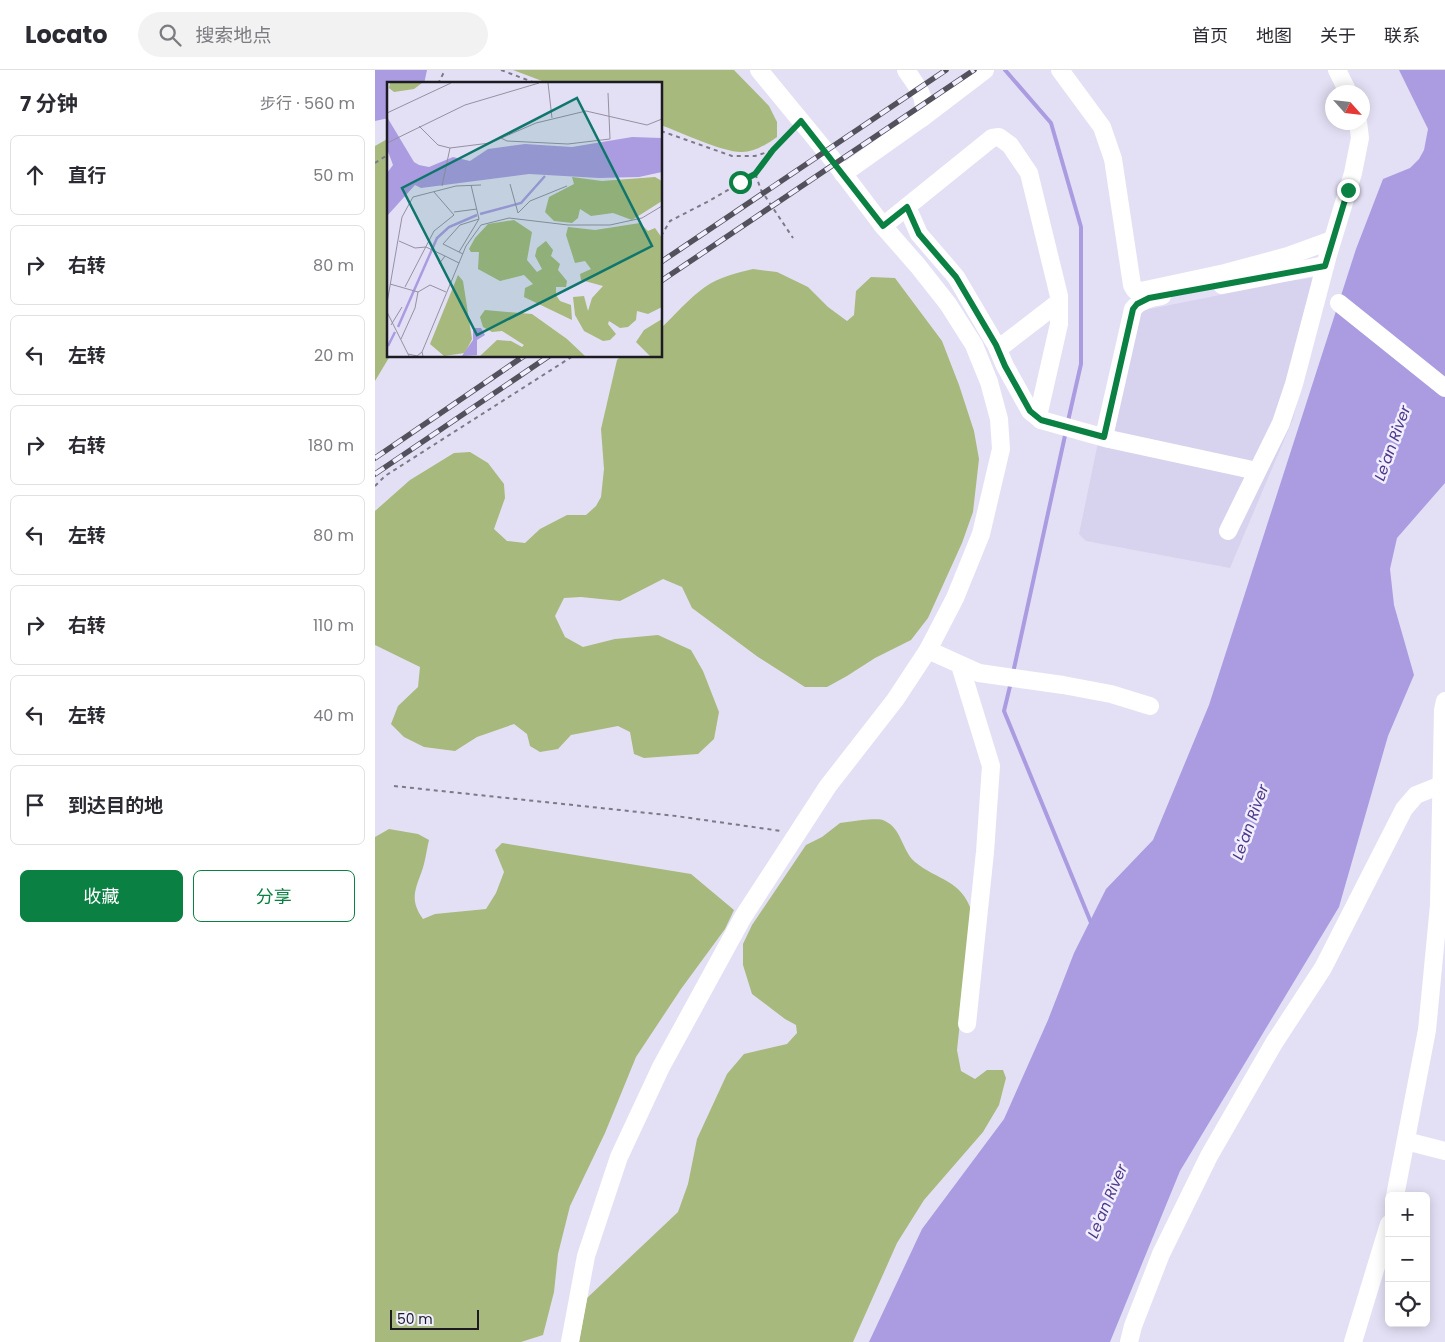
<!DOCTYPE html>
<html lang="zh">
<meta charset="utf-8">
<style>
:root{--surface:#fff;--page:#f2f2f3;--text:#2b2b33;--muted:#7c7c81;--line:#e1e1e2;--accent:#0b8043}
body{margin:0;font-family:Poppins,"Noto Sans SC",sans-serif;background:var(--page);color:var(--text)}
.controls{position:absolute;right:15px;bottom:15px;display:grid;overflow:hidden;border-radius:8px;box-shadow:0 2px 12px #0003}
.controls button{width:45px;height:45px;display:grid;place-items:center;padding:0;border:0;border-bottom:1px solid var(--line);background:var(--surface);color:var(--text);font:25px sans-serif}
.compass{position:absolute;left:950px;top:15px;width:45px;height:45px;border-radius:50%;background:var(--surface);box-shadow:0 2px 12px #0003;rotate:117deg}
.scale{position:absolute;left:15px;bottom:12px;width:89px;box-sizing:border-box;padding-left:5px;border:2px solid #1c1b23;border-top:0;font-size:14px;line-height:18px;white-space:nowrap;color:#1c1b23;-webkit-text-stroke:4px #f0eeff;paint-order:stroke}
.stop{position:absolute;width:15px;height:15px;margin:-11px;border:4px solid #0b8043;border-radius:50%;background:#fff}
.stop.end{background:#0b8043;border-color:#fff;box-shadow:0 1px 5px #0008}
.list{margin:0;padding:0;list-style:none}
h2{display:flex;justify-content:space-between;align-items:center;height:65px;margin:0;padding:0 20px;font-size:21px}
h2 small{font-size:16px;font-weight:400;color:var(--muted)}
.list li{display:grid;grid-template-columns:32px 1fr auto;gap:15px;align-items:center;box-sizing:border-box;height:80px;margin:0 10px 10px;padding:0 10px;border:1px solid var(--line);border-radius:8px}
.list b{display:block;font-size:19px;white-space:nowrap}
.list em{font-size:16px;font-style:normal;color:var(--muted)}
.actions{display:flex;gap:10px;padding:15px 20px}
.actions a{flex:1;padding:11px 0;border:1px solid var(--accent);border-radius:8px;text-align:center;font-size:18px;color:var(--accent)}
.actions .main{background:var(--accent);color:#fff}
.icon{flex:none;width:28px;height:28px;fill:none;stroke:currentColor;stroke-width:2;stroke-linecap:round;stroke-linejoin:round}
.map{position:relative;flex:none;width:1070px;height:1272px;overflow:hidden}
header{display:flex;align-items:center;gap:30px;box-sizing:border-box;height:70px;padding:0 25px;background:var(--surface);border-bottom:1px solid var(--line)}
header strong{font-size:24px}
nav{display:flex;gap:28px;margin-inline-start:auto;font-size:18px}
.search{width:350px;height:45px;background:var(--page);display:flex;align-items:center;gap:12px;box-sizing:border-box;padding:0 18px;border-radius:28px;color:var(--muted);font-size:19px}
main{display:flex}
aside{flex:1;background:var(--surface)}
.map>svg:first-child{display:block}
.built{fill:#d7d2ee}
.green{fill:#a7b97c}
.water{fill:#ab9ce1}
.lines{fill:none;stroke-linecap:round;stroke-linejoin:round}
.stream{stroke:#ab9ce1;stroke-width:4}
.path{stroke:#7c7a88;stroke-width:2;stroke-dasharray:4 4;stroke-linecap:butt}
.minor{stroke:#fff;stroke-width:18}
.rail-casing{stroke:#52515c;stroke-width:5.5}
.rail{stroke:#f0eeff;stroke-width:4;stroke-dasharray:11;stroke-linecap:butt}
.route{stroke:#0b8043;stroke-width:6}
.labels{text-anchor:middle;dominant-baseline:central;stroke-width:5;stroke-linejoin:round;paint-order:stroke}
.water-label{font-size:15px;font-style:italic;fill:#4f3788;stroke:#f0eeff}
.inset-river{fill:none;stroke:#ab9ce1;stroke-width:2.5}
.inset-road{fill:none;stroke:#9391a1;stroke-width:1}
.view{fill:#0f766e;fill-opacity:0.15;stroke:#0f766e;stroke-width:2.5}
.inset-edge{fill:none;stroke:#1c1b23;stroke-width:2.5}
</style>
<header>
<strong>Locato</strong>
<div class="search"><svg class="icon" aria-label="search" viewBox="0 0 24 24"><circle cx="10" cy="10" r="6"/><path d="M15 15l6 6"/></svg>搜索地点</div>
<nav><a>首页</a><a>地图</a><a>关于</a><a>联系</a></nav>
</header>
<main>
<aside>
<h2>7 分钟<small>步行 · 560 m</small></h2>
<ul class="list">
<li><svg class="icon" aria-label="ahead" viewBox="0 0 24 24"><path d="M12 20V5M6 11l6-6 6 6"/></svg><div><b>直行</b></div><em>50 m</em></li>
<li><svg class="icon" aria-label="right" viewBox="0 0 24 24"><path d="M7 20v-9h11M14 6l5 5-5 5"/></svg><div><b>右转</b></div><em>80 m</em></li>
<li><svg class="icon" aria-label="left" viewBox="0 0 24 24"><path d="M17 20v-9H6M10 6l-5 5 5 5"/></svg><div><b>左转</b></div><em>20 m</em></li>
<li><svg class="icon" aria-label="right" viewBox="0 0 24 24"><path d="M7 20v-9h11M14 6l5 5-5 5"/></svg><div><b>右转</b></div><em>180 m</em></li>
<li><svg class="icon" aria-label="left" viewBox="0 0 24 24"><path d="M17 20v-9H6M10 6l-5 5 5 5"/></svg><div><b>左转</b></div><em>80 m</em></li>
<li><svg class="icon" aria-label="right" viewBox="0 0 24 24"><path d="M7 20v-9h11M14 6l5 5-5 5"/></svg><div><b>右转</b></div><em>110 m</em></li>
<li><svg class="icon" aria-label="left" viewBox="0 0 24 24"><path d="M17 20v-9H6M10 6l-5 5 5 5"/></svg><div><b>左转</b></div><em>40 m</em></li>
<li><svg class="icon" aria-label="arrive" viewBox="0 0 24 24"><path d="M6 21V4h12l-3 4 3 4H6"/></svg><div><b>到达目的地</b></div></li>
</ul>
<div class="actions"><a class="main">收藏</a><a>分享</a></div>
</aside>
<div class="map">
<svg width="1070" height="1272" viewBox="0 0 1070 1272">
<rect width="100%" height="100%" fill="#e3e0f5"/>
<path class="built" d="M936 208 950 221 918 349 855 498 711 471 704 464 748 252 755 243 914 211Z"/>
<g class="green">
<path d="M138 0H359L394 36 402 52V67C392 74 380 82 367 82 350 83 304 62 286 55V14H175Z"/>
<path d="M14 68V286H15L0 311V76Z"/>
<path d="M378 199 402 202 433 217 453 237 472 251 479 245 481 221 496 207 520 208 567 271 584 315 599 361 604 389 598 442 587 473 553 548 536 570 500 588 472 606 452 617H430L383 587 317 538 307 517 288 509 245 531 206 527 189 528 180 546 190 567 208 577 240 569 283 565 316 580 328 601 344 642 339 669 323 684 269 688 259 684 255 662 243 656 196 665 183 679 165 682 155 676 152 664 139 654 102 667 80 681 49 677 29 667 16 654 23 636 43 617 45 597 0 575V441L35 410 79 383 95 382 113 393 129 414 130 428 119 459 132 471 150 473 165 459 192 445H211L221 436 226 427 229 399 226 359 242 290 246 286H286V258C300 245 314 228 330 217 344 207 362 203 378 199Z"/>
<path d="M487 750C494 750 504 748 510 751 527 759 527 781 540 792 563 811 586 809 597 842L582 980 586 1001 600 1009 612 1000H628L631 1008 624 1035 608 1062 549 1130 522 1173 478 1272H204L212 1228 303 1142 313 1114 322 1069 352 1004 369 984 412 974 422 963 421 955 410 949 377 924 368 895V874L377 855 431 775 447 767 465 753Z"/>
<path d="M14 759 43 764 54 770C52 778 51 786 49 794 43 816 32 827 48 849L60 844 111 839 121 823 129 802 120 780 127 773 316 804 359 840 350 859 306 919 261 987 230 1063 195 1136 183 1184 179 1222 168 1265 146 1272H0V767Z"/>
</g>
<g class="water">
<path d="M0 0H52L49 14H14V48L0 51Z"/>
<path d="M1024 0H1070V413L1022 468 1015 499 1019 535 1039 605 1013 666 964 837 805 1101 735 1272H494L547 1159 629 1049 673 950 699 883 731 819 778 770 834 635 981 179 1008 109 1035 98 1044 89 1049 80 1053 59Z"/>
</g>
<g class="lines">
<g class="stream">
<path d="M630 0 676 53 706 157V294L693 351"/>
<path d="M638 603 691 361"/>
<path d="M636 612 629 641 717 855"/>
</g>
<g class="path">
<path d="M126 0 163 14"/>
<path d="M63 14 70 0"/>
<path d="M286 61 357 86H380L396 81"/>
<path d="M415 61 398 80 380 103 386 120 418 168"/>
<path d="M0 93 14 84"/>
<path d="M286 166 295 151 334 131 380 104"/>
<path d="M0 416 10 406 198 286"/>
<path d="M19 716 301 746 406 761"/>
</g>
<g class="minor">
<path d="M685 0 727 57 738 89 757 215 760 220 766 221 850 203 913 186 957 170"/>
<path d="M962 0 973 22"/>
<path d="M547 48 610 0"/>
<path d="M468 104 547 48C553 27 542 17 531 0"/>
<path d="M532 137 544 164 581 207 621 275 630 296 655 341 666 350"/>
<path d="M508 156 617 68 624 67 635 75 654 103 684 226V254L664 342 666 350 734 369 882 401"/>
<path d="M847 215 950 195"/>
<path d="M964 233 1070 318"/>
<path d="M623 279 684 232"/>
<path d="M729 367 758 239C765 230 776 228 787 226"/>
<path d="M853 461 906 353 919 314 953 185 978 103 985 68 983 52"/>
<path d="M553 580 604 603 688 615 736 624 775 636"/>
<path d="M585 595 616 696 610 782 592 954"/>
<path d="M1031 1071 1070 1081"/>
<path d="M1020 1126 1052 960 1064 835 1068 640 1070 631"/>
<path d="M195 1272 211 1186 244 1087 286 997 368 847 453 716 520 630 553 580 580 528 606 464 626 379 624 349 614 312 599 275 573 234 543 196 508 156 458 90 384 0"/>
<path d="M754 1272 758 1256 786 1184 834 1086 899 973 948 898 1029 739 1041 725 1066 715"/>
<path d="M978 1272 1014 1154"/>
</g>
<g class="rail-casing">
<g id="rail">
<path d="M286 192 571 0"/>
<path d="M286 211 599 0"/>
<path d="M0 388 149 286"/>
<path d="M0 404 174 286"/>
</g>
</g>
<use href="#rail" class="rail"/>
</g>
<g class="lines">
<path class="route" d="M365 112 380 104 398 80 426 51 508 156 532 137 544 164 581 207 621 275 630 296 655 341 666 350 729 367 758 239 762 234 774 228 950 196 973 120"/>
</g>
<g class="labels">
<g class="water-label">
<text transform="translate(1017 373) rotate(-70)">Le'an River</text>
<text transform="translate(875 752) rotate(-70)">Le'an River</text>
<text transform="translate(732 1131) rotate(-67)">Le'an River</text>
</g>
</g>
<g transform="translate(12 12)">
<rect width="275" height="275" fill="#e3e0f5"/>
<path d="M3 1H35L27 7 7 10 2 6ZM185 95 215 99 268 95 275 99V119L245 138 226 131 204 134 193 127 191 136 185 141 167 139 158 130 162 115 187 102ZM127 138 145 150 140 178 150 190 155 187 148 174 150 166 159 159 166 168 164 174 173 182 171 188 180 199 179 205H169V213L173 219 184 223 185 238 137 215 138 206 146 202 137 193 113 199 91 187 92 170H84L82 167 88 156 101 142ZM253 141 261 149 268 146 275 156V225L261 232 250 229 249 238 241 245 233 246 222 239 221 242 229 252 223 258 216 259 197 249 188 233 186 215 197 214 201 229 205 216 216 204 194 198 193 192 204 187 198 179 188 181 179 153 181 145 208 148ZM71 193 76 199 85 257 78 271 57 274 43 262ZM98 228 145 232 180 257 198 274H93L110 258 124 259 135 265 137 263 115 249 105 250 96 245 93 235ZM275 237V274H263L249 260 257 248Z" fill="#a7b97c"/>
<path d="M0 35 27 80 32 83 42 85 66 75 83 79 101 67 138 62 185 65 245 55 275 56V90L252 95 212 96 142 92 34 106 28 103 0 134V91L6 83 0 67ZM86 246H94L98 253 90 258V273L75 274 86 258Z" fill="#ab9ce1"/>
<path class="inset-river" d="M93 132 134 121 158 94M11 245 50 156 62 145 90 133M1 264 8 250"/>
<path class="inset-road" d="M161 1 165 36M0 31 64 1M32 44 51 63 63 66 103 61 149 41 199 29 260 43 275 37M114 56 120 59 181 62 223 57 221 11M0 61 78 23 152 1M123 102 131 131M55 104 63 66M67 130 90 127M131 131 143 119 180 104M12 159 28 166 39 165 58 174M72 170 92 137M76 172 56 162 73 143 92 137 84 103M52 182 58 174 72 181M3 202 31 210 43 203 59 210M18 205 47 149 67 133 47 110M0 221 15 135 26 115 69 104 94 103M0 230 22 274M4 243 15 225M14 257 28 226 31 210M35 270 79 164 94 143 122 136 181 143H223L255 136 275 124M21 272 30 274 35 270 36 274"/>
<path class="view" d="M190 16 265 164 90 253 15 106Z"/>
<rect width="275" height="275" class="inset-edge"/>
</g>
</svg>
<div class="controls">
<button>+</button>
<button>−</button>
<button><svg class="icon" aria-label="locate" viewBox="0 0 24 24"><circle cx="12" cy="12" r="6"/><path d="M12 2v4M12 18v4M2 12h4M18 12h4"/></svg></button>
</div>
<svg class="compass" viewBox="-18 -18 36 36"><path d="M0-13l5 13h-10z" fill="#e53935"/><path d="M0 13l5-13h-10z" fill="#7c7c81"/></svg>
<div class="scale">50 m</div>
<div class="stop" style="left:365px;top:112px"></div>
<div class="stop end" style="left:973px;top:120px"></div>
</div>
</main>
